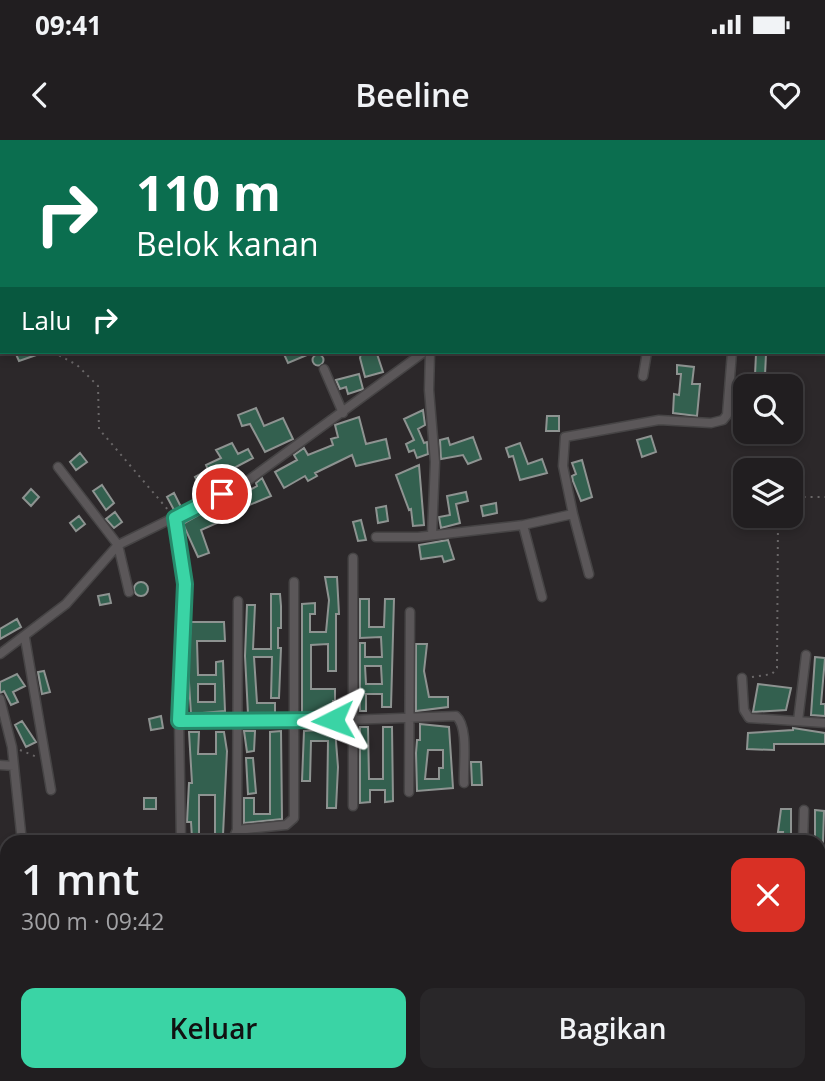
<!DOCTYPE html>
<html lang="id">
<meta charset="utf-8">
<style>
body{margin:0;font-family:"Open Sans",sans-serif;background:#292729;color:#f1f3f6;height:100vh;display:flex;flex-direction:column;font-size:26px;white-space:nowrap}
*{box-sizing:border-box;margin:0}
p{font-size:23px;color:#a2a2a5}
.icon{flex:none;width:38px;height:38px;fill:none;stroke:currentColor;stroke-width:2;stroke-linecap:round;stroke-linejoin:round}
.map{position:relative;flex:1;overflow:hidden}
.panel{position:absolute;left:0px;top:695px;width:826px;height:247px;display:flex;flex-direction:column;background:#211e20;border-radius:21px 21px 0 0;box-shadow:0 4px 10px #0003,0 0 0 2px #3e3c3e}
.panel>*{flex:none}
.banner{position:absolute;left:0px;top:0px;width:826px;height:214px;box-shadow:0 4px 10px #0003,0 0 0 2px #3e3c3e;background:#0b6e4f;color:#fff;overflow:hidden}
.buttons{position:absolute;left:733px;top:234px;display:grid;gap:14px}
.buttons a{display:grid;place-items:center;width:70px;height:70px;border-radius:14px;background:#211e20;box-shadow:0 4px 10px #0003,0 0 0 2px #3e3c3e;font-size:35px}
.pin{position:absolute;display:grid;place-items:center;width:60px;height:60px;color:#fff;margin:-30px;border:4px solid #fff;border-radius:50%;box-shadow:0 2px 7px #0007}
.me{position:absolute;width:77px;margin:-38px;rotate:267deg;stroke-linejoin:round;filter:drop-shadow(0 0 5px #0008)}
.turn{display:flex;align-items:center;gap:24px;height:147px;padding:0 21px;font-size:32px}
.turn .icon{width:91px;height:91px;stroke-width:2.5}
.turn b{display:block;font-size:49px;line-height:60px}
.then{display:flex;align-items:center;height:66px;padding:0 21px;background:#0003;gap:14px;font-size:26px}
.round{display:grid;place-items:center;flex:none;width:74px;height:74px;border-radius:14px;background:#292729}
.headline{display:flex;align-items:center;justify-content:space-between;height:119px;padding:0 21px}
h1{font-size:42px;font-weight:600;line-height:52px}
.primary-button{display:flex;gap:14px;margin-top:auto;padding:14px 21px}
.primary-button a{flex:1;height:80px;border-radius:14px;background:#3ad4a5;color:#111;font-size:28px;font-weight:600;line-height:80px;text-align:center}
.primary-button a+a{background:#292729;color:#f1f3f6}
.status{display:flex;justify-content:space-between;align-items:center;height:49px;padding:0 35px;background:#211e20;direction:ltr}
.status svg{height:19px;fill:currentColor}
header{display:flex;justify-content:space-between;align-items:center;height:91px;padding:0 21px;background:#211e20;font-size:32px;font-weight:600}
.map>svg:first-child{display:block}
.building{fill:#33604f;stroke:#8e9391;stroke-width:2;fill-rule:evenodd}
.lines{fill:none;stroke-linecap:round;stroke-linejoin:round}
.service-casing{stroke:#464445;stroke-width:7}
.minor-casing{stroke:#464445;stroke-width:11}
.path{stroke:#6a6768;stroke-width:2;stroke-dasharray:2 5;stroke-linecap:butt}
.service{stroke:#5b5759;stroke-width:3.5}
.minor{stroke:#5b5759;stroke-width:8}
.route-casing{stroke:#268a6b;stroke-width:18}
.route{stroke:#3ad4a5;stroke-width:12}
</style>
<div class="status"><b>09:41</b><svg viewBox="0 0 49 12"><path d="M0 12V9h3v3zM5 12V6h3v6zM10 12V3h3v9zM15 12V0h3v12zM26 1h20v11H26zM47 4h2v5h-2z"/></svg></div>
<header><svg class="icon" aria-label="back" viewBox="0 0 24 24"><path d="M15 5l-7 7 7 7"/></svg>Beeline<svg class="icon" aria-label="heart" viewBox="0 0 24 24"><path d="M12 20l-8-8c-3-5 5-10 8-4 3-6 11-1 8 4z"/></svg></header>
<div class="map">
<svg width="825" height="941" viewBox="0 0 825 941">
<rect width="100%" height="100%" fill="#2c282a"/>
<path class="building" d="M15,212H41L42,213L19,221Z
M283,212H314L288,223Z
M366,212L377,214L383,232L365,237L360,218L361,213Z
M756,214H766L765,235H755Z
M312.5 220a5.5 5.5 0 1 1 11 0a5.5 5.5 0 1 1-11 0Z
M677,225L694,227L692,244H700L697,276L673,273L674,254L679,255L681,234H677Z
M359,234L363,249L348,254L346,247L340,249L336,240Z
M256,268L264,286L283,278L293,299L265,312L250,284L242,286L238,275Z
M423,270L425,285L418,289L424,303L427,302L428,314L417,318L414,310L409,312L406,304L414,300L404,279Z
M547,276H559V291H546Z
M359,277L366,304L386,299L390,318L356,326L352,315L315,333L317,336L308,341L305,336L284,348L275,332L297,320L294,315L304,308L308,315L333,305L331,299L338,297L335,285Z
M651,296L656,312L642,317L637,300Z
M473,297L481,319L468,324L463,315L441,319L440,300L448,298L450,305Z
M232,303L238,314L248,309L253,318L200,346L195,337L208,330L206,325L221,318L216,310Z
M520,303L528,324L542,319L547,333L520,340L513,316L509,317L506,308Z
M80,313L87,322L76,330L70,322Z
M582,320L592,357L581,361L573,341L572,336L576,334L572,323Z
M419,325L424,385L413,386L411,369L409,370L396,335Z
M262,338L271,356L235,371L230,361L257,346L256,343Z
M102,345L114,363L106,370L93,351Z
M31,349L39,357L31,366L23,358Z
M466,352L468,361L456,364L460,383L441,388L439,377L450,375L447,356Z
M174,353L181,367L174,370L167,357Z
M496,363L497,373L483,376L481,366Z
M386,366L388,381L378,383L376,368Z
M211,368L217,383L201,390L209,413L198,417L183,384Z
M115,372L122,382L114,388L106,379Z
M79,376L85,384L76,391L70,383Z
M361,380L366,400L358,401L353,382Z
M448,400L454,419L444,422L442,416L421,419L419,405Z
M325,437H337L339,474H336V531H328V504L311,505V549H335V561H333V574L302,573V464L315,463V474H310V492H326L329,460Z
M134 449a7 7 0 1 1 14 0a7 7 0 1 1-14 0Z
M109,454L111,463L100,465L98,456Z
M271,454H280L281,466V488H278V508H281L279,558H271L272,517H254L257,563H275V574H248L245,516L247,465H255L253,509H271Z
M360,459H369V487H384L385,459H394L391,567H382V554H366V571H360V503H365V517H382L381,497L360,498ZM365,526H381L382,544H366Z
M17,479L21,487L0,499V489Z
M191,482H224L225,501H197L198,535H216V522L223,521L225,571L191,574L188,527ZM198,544H215V562H198Z
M416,504H427L424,531L429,557H448V567L416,571Z
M815,517L825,518L821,564H825V576L811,575Z
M44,531L50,552L42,554L38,532Z
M17,534L25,546L13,552L18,562L11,565L4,551L0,553V542Z
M758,544L791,548L786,570L753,572Z
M161,576L163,588L151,590L149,579Z
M22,581L36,602L26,607L15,585Z
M420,584L449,587L453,648L417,651L416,613L417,600H420ZM428,610H443V628H439V639H425Z
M360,587H368L369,639H383V587H392L393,661L385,662V650H370V662L360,663Z
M793,588L825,593V604H774V610L747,609L748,593L793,590Z
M335,589L338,627L336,668H327L328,601H311L310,641H302L304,591Z
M244,591H255L254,611L247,612Z
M281,591L282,679L244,683V658H254V674H270V592Z
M189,592H199L198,614H216V592H224L227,611L223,695L215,696V655H199V698H192L191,682H187L189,643H192Z
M246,618H253L256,653L248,654Z
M471,622H481L482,645H472Z
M144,658H156V669H144Z
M781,669H791V702H782L783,692H778Z
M815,670L824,671L823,702H815Z"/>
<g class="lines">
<defs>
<path id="service" d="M361,934V941
M606,934L610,941"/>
<path id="minor" d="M609,0V2
M540,2L543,0
M824,150H825
M430,212L429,250L435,322L432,395
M324,229L343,273
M643,236L647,212
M58,327L118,405L129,452
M573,374L589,434
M175,378L185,444L179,581L181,702
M523,385L542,457
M376,397H418L523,385L573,374L563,326L565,297L659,280L711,283L723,280L727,275L732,212
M25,498L51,650
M0,514L66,464L118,405L246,342L424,212
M742,538L744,570L749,578L825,583
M0,559L12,607L22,702
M179,581L294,582L456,576C469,587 463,626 464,643
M798,581L806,515
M0,625L14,626
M409,652L410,472
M353,666V418
M237,690L286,685L294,678V442
M223,702L233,699L237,690L238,461
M803,702L804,670
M819,715L825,716
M0,903L7,900
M20,941L39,934
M93,941L94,934"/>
</defs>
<use href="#service" class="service-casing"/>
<use href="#minor" class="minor-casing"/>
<path class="path" d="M0,170L2,171
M53,212L77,225L98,246L99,289L169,371
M791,362L799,357H825
M752,537L772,534L777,528L778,381L781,376
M20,610L37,617
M150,941V934"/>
<use href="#service" class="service"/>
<use href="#minor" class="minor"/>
</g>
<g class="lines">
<defs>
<path id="route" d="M222,354L175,378L185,444L179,581L333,580"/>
</defs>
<use href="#route" class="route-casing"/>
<use href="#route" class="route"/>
</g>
</svg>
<div class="buttons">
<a><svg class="icon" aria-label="search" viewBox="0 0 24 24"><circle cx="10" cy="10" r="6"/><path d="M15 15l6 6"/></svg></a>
<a><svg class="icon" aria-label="layers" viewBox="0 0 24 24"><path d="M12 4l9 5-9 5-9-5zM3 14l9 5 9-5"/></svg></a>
</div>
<div class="pin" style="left:222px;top:354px;background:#d93025"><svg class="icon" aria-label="arrive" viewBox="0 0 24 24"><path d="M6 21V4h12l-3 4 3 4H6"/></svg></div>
<svg class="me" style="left:333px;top:580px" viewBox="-20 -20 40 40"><path d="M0-17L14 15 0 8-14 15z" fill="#3ad4a5" stroke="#fff" stroke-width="4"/></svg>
<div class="banner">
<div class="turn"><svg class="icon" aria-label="right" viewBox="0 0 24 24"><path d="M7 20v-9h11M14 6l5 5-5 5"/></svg><div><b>110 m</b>Belok kanan</div></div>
<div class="then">Lalu<svg class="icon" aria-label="right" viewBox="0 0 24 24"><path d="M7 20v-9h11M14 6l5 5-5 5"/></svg></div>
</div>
<section class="panel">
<div class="headline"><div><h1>1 mnt</h1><p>300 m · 09:42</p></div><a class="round" style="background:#d93025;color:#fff"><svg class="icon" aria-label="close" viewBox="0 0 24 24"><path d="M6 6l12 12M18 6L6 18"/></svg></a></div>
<div class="primary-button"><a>Keluar</a><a>Bagikan</a></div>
</section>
</div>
